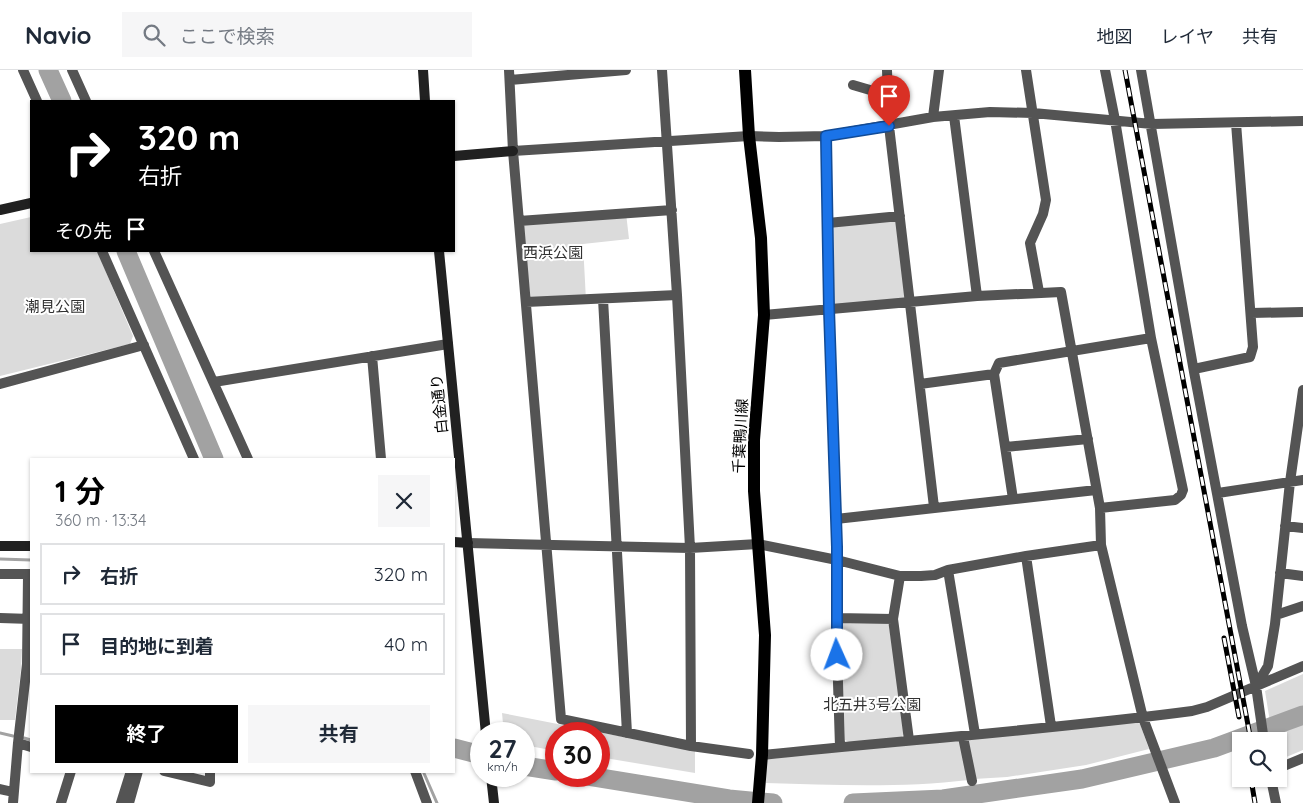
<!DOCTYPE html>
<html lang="ja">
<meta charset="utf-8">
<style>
body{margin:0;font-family:Quicksand,"Noto Sans JP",sans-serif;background:#f6f6f7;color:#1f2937;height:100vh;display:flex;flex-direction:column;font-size:19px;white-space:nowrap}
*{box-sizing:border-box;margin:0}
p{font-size:16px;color:#747a83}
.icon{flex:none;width:28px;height:28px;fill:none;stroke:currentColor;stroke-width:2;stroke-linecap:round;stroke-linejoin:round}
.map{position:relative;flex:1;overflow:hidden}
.drawer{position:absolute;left:30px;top:388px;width:425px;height:315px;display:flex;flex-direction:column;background:#fff;border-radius:0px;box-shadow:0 1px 4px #0004}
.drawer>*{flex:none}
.banner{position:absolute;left:30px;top:30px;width:425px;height:152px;border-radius:0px;box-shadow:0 1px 4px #0004;background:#000;color:#fff;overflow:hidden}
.controls{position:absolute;left:1232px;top:662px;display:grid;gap:10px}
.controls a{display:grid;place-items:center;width:55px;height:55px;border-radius:0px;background:#fff;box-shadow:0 1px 4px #0004;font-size:25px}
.speed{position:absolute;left:470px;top:652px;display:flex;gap:10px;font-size:25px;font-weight:700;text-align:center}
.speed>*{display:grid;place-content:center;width:65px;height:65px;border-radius:50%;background:#fff;box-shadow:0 1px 4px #0004;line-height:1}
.speed small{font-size:12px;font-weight:400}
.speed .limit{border:8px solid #d22;background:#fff;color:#111}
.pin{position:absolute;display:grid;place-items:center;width:42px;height:42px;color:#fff;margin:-51px -21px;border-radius:50% 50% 50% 0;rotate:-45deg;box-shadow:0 0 5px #0007}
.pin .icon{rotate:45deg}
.me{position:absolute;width:55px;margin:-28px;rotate:358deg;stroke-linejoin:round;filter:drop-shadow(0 0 4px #0008)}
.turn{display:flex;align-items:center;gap:18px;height:105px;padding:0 25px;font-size:22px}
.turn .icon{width:65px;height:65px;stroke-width:2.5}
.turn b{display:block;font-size:35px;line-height:42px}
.then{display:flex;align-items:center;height:48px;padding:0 25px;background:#0003;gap:10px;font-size:19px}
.round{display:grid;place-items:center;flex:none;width:52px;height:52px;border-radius:0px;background:#f6f6f7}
.overview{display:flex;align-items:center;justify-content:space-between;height:85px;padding:0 25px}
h1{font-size:30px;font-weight:700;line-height:38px;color:#000}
.button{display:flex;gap:10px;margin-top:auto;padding:10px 25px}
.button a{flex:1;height:58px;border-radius:0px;background:#000;color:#fff;font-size:20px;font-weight:700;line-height:58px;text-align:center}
.button a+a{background:#f6f6f7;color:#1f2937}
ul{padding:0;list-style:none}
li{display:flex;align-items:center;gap:15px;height:62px;margin:0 10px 8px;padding:0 15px;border:2px solid #e0e1e3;border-radius:0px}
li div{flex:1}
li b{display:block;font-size:19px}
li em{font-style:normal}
header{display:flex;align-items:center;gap:30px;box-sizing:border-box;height:70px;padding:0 25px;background:#fff;border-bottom:1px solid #e0e1e3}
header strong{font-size:24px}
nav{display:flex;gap:28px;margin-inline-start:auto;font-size:18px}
.search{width:350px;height:45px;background:#f6f6f7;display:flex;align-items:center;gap:12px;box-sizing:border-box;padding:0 18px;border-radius:0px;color:#747a83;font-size:19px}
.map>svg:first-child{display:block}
.green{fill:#dbdbdb}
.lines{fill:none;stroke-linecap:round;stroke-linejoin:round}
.stream{stroke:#a2a2a2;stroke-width:3}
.river{stroke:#a2a2a2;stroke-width:19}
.street{stroke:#545454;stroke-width:10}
.secondary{stroke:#212121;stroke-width:10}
.primary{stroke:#000;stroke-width:12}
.rail-casing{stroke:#000;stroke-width:5}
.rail{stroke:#fff;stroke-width:3;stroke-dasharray:9;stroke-linecap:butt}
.route-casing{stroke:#114b97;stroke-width:12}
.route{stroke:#1a73e8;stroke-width:9}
.labels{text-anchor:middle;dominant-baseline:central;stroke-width:4;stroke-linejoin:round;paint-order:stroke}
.park-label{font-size:15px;fill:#323232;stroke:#fff}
.street-label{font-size:15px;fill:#000;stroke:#fff}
</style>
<header>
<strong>Navio</strong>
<div class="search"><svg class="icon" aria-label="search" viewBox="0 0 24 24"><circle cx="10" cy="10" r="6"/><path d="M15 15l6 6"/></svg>ここで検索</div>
<nav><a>地図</a><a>レイヤ</a><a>共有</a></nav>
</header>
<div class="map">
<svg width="1303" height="733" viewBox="0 0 1303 733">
<rect width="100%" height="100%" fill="#fff"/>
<path class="green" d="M626,143L629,169L583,174L586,230L526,232L519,151Z
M900,146L910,232L829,239L828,153Z
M31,147V181H97L133,266L130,274L0,306V154Z
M844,552H885L889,555L905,662L901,668L849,672L845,670L841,556Z
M0,579H22L21,599L15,650H0Z
M1303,604V680L1279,690V671H1273L1265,621Z
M502,643L695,681V703L599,687V664H556V681L524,675V664H504Z
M1136,652L1140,654L1149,679L1086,695L1007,707L974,709L967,673L970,668Z
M957,670L961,673L969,710C902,718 833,715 766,713V688Z"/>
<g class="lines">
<path class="stream" d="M0,489L31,490
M0,663L13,666
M24,668L31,670
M423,701L437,733"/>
<path class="river" d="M48,0L62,31
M126,181L214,389
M454,678L481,685
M524,696L556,701
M588,706L729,729L773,733
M853,733L943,729L1082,709L1214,678L1303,645"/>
<path class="street" d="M23,0L37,31
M72,0L86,31
M509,0L513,81L561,649L691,676L749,684
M662,0L677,225L690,478L691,676
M887,0L889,56L934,437
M1026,0L1046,130L1043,144L1030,173L1039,222
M1141,0L1194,302L1242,556L1256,616L1264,671
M510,10L626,0
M853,15L887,25
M954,46L977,226
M933,47L939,0
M826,66L829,239L836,449V548L840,677
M513,81L749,66L779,67L826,66L933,47L990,42L1033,43L1152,54L1303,51
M519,151L672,140
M828,153L900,146
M102,181L194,389
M154,181L248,389
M603,229L627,663
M526,232L677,225
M1251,243L1303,242
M764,245L977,226L1061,222L1100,438L1101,475L1143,648L1175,733
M372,286L381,389
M1194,299L1250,287L1253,277L1236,53
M994,304L1013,429
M214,312L448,274
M0,314L144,275
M920,314L994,304L999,293L1151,268
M1006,377L1088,369
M1218,423L1303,410
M1100,438L1175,430L1181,425L1183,420L1151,268L1115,50L1105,0
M836,449L1096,420
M1285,456L1303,458
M468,473L690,478L758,474L837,490L900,506H921L935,505L948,500L1026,486L1101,475
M1026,486L1051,656
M948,500L975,664
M1280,503L1303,506
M0,504H31
M900,506L893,549L909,670
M1276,545L1303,536
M0,548L31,549
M836,548L893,549
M1256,616L1268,596L1275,554L1290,412L1303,320
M963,667L972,711
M18,673L31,677
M762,685C905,670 1049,660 1192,641L1207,637L1303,596
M1279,698L1303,688
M164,701L210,712V701
M415,701L427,733
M1271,709L1276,733
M0,719L13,722
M13,733L18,673L27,594L28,505
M61,733L71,701
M121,733L131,701
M129,733L138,701"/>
<path class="secondary" d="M423,0L425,31
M454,86L513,81
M0,140L31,133
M439,181L486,664
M454,472L468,473
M0,476H31
M491,706L494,733"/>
<path class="primary" d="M745,0L749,66L761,168L764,245L754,370V421L765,565L762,685L758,733"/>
<defs>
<path id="rail" d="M1125,0L1251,671
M1224,568L1239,647
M1251,709L1255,733"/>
</defs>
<use href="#rail" class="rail-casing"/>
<use href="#rail" class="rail"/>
</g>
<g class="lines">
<defs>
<path id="route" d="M837,585V477L829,239L826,66L889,56"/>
</defs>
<use href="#route" class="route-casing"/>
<use href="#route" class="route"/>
</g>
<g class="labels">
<g class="park-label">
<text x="553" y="182">西浜公園</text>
<text x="55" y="236">潮見公園</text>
<text x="872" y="634">北五井3号公園</text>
</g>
<g class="street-label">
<text transform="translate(439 334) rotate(-96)">白金通り</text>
<text transform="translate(740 366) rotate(-87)">千葉鴨川線</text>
</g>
</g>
</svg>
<div class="controls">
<a><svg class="icon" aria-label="search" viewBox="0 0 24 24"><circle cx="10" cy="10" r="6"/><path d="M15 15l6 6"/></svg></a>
</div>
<div class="speed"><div>27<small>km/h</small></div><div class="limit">30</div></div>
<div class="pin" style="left:889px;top:56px;background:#d93025"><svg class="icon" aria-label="arrive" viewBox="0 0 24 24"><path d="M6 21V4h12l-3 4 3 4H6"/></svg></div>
<svg class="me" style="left:837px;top:585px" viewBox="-20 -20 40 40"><circle r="19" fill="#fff"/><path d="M0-13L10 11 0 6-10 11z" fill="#1a73e8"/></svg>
<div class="banner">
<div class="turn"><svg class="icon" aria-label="right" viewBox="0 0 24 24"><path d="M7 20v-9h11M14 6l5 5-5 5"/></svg><div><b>320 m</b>右折</div></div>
<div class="then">その先<svg class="icon" aria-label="arrive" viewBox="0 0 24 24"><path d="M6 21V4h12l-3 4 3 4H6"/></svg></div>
</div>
<section class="drawer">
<div class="overview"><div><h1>1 分</h1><p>360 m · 13:34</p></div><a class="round"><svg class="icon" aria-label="close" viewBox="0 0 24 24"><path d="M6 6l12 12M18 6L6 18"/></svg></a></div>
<ul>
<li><svg class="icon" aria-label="right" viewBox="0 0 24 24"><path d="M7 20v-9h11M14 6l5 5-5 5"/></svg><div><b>右折</b></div><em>320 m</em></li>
<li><svg class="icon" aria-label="arrive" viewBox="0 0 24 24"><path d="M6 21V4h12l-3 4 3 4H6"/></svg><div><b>目的地に到着</b></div><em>40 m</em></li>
</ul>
<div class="button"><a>終了</a><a>共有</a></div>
</section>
</div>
